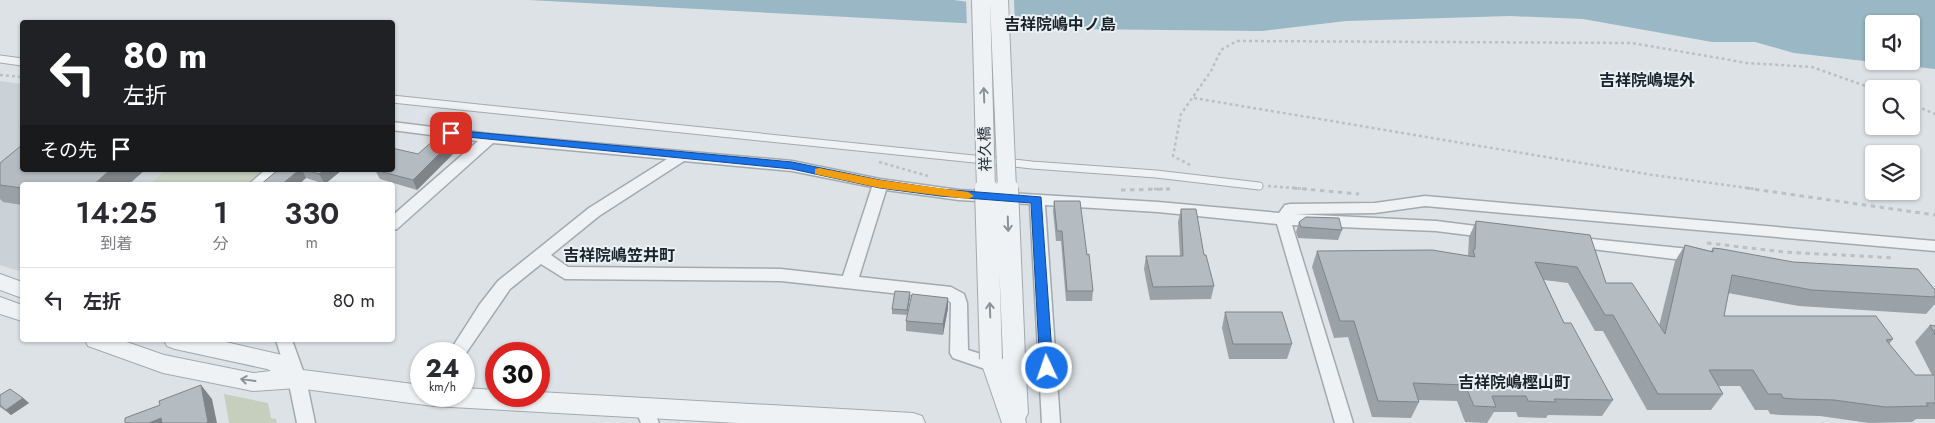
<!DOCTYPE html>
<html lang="ja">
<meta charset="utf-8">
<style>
body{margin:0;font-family:Jost,"Noto Sans JP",sans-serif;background:#f7f7f7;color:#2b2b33;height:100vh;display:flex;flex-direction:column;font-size:19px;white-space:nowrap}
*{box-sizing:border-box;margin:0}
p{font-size:16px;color:#7c7c81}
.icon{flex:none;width:28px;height:28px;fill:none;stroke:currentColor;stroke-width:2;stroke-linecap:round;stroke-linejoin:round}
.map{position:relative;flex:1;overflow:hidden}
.side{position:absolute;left:20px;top:182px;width:375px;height:160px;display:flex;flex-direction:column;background:#fff;border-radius:5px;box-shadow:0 1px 4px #0004}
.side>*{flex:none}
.top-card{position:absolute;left:20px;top:20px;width:375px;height:152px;border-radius:5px;box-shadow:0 1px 4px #0004;background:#202124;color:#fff;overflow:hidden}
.fabs{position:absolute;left:1865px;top:15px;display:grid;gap:10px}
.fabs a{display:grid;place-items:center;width:55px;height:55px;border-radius:5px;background:#fff;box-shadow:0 1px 4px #0004;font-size:25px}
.speed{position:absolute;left:410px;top:342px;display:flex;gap:10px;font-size:25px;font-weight:700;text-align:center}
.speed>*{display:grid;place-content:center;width:65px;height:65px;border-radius:50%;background:#fff;box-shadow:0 1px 4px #0004;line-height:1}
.speed small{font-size:12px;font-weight:400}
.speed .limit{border:8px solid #d22;background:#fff;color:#111}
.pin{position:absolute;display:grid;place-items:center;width:42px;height:42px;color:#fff;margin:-21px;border-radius:10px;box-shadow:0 2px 8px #0006}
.me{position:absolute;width:55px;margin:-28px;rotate:357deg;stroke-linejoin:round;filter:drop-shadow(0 0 4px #0008)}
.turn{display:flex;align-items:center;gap:18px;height:105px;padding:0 20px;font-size:22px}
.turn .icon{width:65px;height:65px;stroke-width:2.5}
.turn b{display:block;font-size:35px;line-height:42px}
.then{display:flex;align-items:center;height:48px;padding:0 20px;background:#0003;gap:10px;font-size:19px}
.eta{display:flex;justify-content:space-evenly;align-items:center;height:85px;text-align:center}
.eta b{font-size:30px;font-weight:600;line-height:35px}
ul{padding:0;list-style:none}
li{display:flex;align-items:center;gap:15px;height:65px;padding:0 20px;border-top:1px solid #e1e1e2}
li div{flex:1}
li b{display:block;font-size:19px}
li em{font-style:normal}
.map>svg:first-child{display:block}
.built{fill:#cbd2d7}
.green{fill:#c6cfbe}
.water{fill:#99b7c4;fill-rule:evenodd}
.pier{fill:#dce2e6}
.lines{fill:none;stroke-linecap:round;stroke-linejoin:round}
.service-casing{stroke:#a2aaaf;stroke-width:9}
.minor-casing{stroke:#a2aaaf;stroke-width:3}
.tertiary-casing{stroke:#a2aaaf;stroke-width:2}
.path-far1{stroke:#bbc0c4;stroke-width:2.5;stroke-dasharray:3 3;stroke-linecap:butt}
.path{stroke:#bbc0c4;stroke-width:3;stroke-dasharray:4.5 4.5;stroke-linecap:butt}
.service{stroke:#eff2f4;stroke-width:7}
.minor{fill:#eff2f4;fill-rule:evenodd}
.tertiary{fill:#eff2f4;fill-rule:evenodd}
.tertiary-bridge-far1-casing{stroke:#a2aaaf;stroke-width:20;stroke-linecap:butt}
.tertiary-bridge-casing{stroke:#a2aaaf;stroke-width:24;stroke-linecap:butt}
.tertiary-bridge-far1{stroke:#eff2f4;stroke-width:18}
.tertiary-bridge{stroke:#eff2f4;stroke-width:22}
.wall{fill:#9ba2a7}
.shaded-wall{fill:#7e8488}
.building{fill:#b4bcc2;stroke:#7e8488}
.oneway{stroke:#8b9298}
.route{fill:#1a73e8;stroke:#114b97}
.slow{fill:#f59e0b}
.labels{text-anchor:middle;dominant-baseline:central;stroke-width:4;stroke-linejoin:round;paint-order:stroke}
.street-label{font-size:15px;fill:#27323b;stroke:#ebf0f3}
.neighbourhood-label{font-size:16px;font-weight:bold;fill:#19232b;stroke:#ebf0f3}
</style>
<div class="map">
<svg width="1935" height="423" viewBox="0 0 1935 423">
<rect width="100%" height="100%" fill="#dce2e6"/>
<path class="built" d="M0,81L22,84V170H165L149,185H22V272L0,265Z"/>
<path class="green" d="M165,170H265L247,185H149Z
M224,394L268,403L271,418L276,419L277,423H229Z"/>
<path class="water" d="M529,0H954L969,2V0H1935V69L1794,53L1755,42H1712L1583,19L1510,16L1346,21L1262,31L1072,29ZM1874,24H1911V61H1874Z"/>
<path class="pier" d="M966,0H1014L1015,29L967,26Z"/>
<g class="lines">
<defs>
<path id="service" d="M0,59L22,62
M392,99L1032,165L1156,174L1259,186"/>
<path id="minor" d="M392,122L490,134L792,161L880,179L959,190L1158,202L1279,213L1285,205L1290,204L1375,203L1425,196L1935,241V251L1425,206L1375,213L1294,214L1436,221L1492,228L1497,229L1500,233L1497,237L1492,238L1436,231L1292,225L1353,423H1335L1277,224L1158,212L1045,205L1060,423H1042L1030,204L959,200L886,190L859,277L951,287L964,294L967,303L968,350L997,359L1000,364L997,369L991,371L953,358L950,353L951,303L947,299L781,281L565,279L541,264L510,289L464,356V354H448L480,304L498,281L589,208L667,159L493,143L397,229L392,230V216L478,141L392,130ZM684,161L792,171L872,187L843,276L781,269L568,267L551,255L599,216Z
M265,170H281L264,185H248Z
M1572,237L1699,250L1705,252L1707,256L1705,260L1699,262L1567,246L1564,242L1567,238Z
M276,340H292L306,379L315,423H297L288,379Z
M644,401L650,403L659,423H641L635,408L638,403Z"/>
<path id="tertiary" d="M0,274L22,282V298L0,290Z
M0,297L22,305V321L0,314Z
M85,340H121L164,355L253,373L271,371L267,369L175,349L167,346L164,340H217L282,355L303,370L421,385V396H464V388L496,390V396H539V392L913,413L922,416L925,423H738L433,406L297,388L253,391L163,373L88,346Z
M1014,348L1022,351L1025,357L1028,413L1025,419L1026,423H1002L980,359L983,353L991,350L999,353L1003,359L1006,351Z"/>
</defs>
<use href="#service" class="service-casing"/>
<use href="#minor" class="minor-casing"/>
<use href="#tertiary" class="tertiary-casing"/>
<path class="path-far1" d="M0,75L22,77
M1194,98L1653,175L1755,189
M1911,104L1935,114
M879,162L928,176
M1190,165L1173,156L1181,114L1211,71L1221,50L1237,41L1632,43L1747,63L1812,67L1874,89
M1268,186L1307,189
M1148,189H1170"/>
<path class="path" d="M1293,188L1359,194
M1746,188L1935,215
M1121,190L1170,189
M1707,243L1784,252L1895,258"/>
<use href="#service" class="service"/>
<use href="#minor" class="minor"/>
<use href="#tertiary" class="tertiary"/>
<defs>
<path id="tertiary-bridge-far1" d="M981,0L986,189
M999,0L1007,189"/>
<path id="tertiary-bridge" d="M986,188L991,359
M1007,188L1014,357"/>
</defs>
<use href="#tertiary-bridge-far1" class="tertiary-bridge-far1-casing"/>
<use href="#tertiary-bridge" class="tertiary-bridge-casing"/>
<use href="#tertiary-bridge-far1" class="tertiary-bridge-far1"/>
<use href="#tertiary-bridge" class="tertiary-bridge"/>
</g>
<path class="wall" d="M454,153L417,190L380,179L376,172L368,170H392L418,154Z
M0,163L22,185V205L3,202L0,199Z
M278,170H342L325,184L306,178L298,185H260Z
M1054,201L1087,255L1093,291L1092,301H1066L1061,241H1056L1053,211Z
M1181,209L1204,255L1214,286L1211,299L1150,300L1144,269L1146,256H1180L1178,222Z
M1476,221L1590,235L1606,283L1659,326L1675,261L1685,245L1711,251L1713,248L1935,290V304L1926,314L1799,306L1728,293L1724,316L1893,339L1889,344L1915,375H1932L1915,342L1930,325L1935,326V419H1916L1912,422L1869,423L1820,416L1780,415L1770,414L1768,410H1755L1740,386H1719L1723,394L1711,410H1647L1603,331H1595L1568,283L1544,280L1564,323L1613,400L1602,416L1548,415L1546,418L1518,417L1516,412H1494L1487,423L1465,422L1457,401L1418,400L1419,402L1411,418L1372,417L1348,337L1334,338L1312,267L1317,251L1468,256L1469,237Z
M1299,222L1342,230L1338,240L1298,238L1296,232Z
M910,297L907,313L948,308L943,335L906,331V321L907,315L892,314V309Z
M1225,312L1292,344L1287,359H1229L1222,328Z
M0,395L23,398L29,403L11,415L0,407Z"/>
<path class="shaded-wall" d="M450,143L454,153L417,190L413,180Z
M110,170H145L128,185H93Z
M299,170H302L306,178L298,185H281Z
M325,170H342L325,184L319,174Z
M910,292V297L907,315V310Z
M948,298V308L943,335V324Z
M201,385L212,399L217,423H208Z
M23,398L29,403L11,415L6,410Z
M161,418L165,423H149Z"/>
<path class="building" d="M434,140L450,143L413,180L375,170H392V148L418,154Z
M22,145V170H110L93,185H22V188L0,185V163Z
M278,170H299L281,185H260Z
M306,170H325L319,174Z
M1054,201H1080L1087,255L1089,254L1093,291H1067L1062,231H1057Z
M1181,209H1196L1204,255H1206L1214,286L1153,287L1146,256H1183Z
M1306,217L1339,218L1342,230L1301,227L1299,222Z
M1476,221L1590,235L1606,283H1632L1665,334L1685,245L1713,252V248L1722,249L1793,262L1918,269L1935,290V297L1812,290L1732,275L1724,316H1876L1893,339L1886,340L1915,375H1935V403H1926L1928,406L1885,407L1834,400L1794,399L1783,398L1781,394H1768L1753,370H1709L1723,394H1658L1613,315H1605L1577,267L1535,262L1564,323H1571L1613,400L1554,399L1556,402L1528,401L1526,396H1492L1496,407L1474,406L1465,385L1413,383L1419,402L1378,401L1354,321H1340L1317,251L1432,250L1475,257L1473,250L1475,249Z
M895,291L910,292L907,310L892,309Z
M912,294L948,298L943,324L906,321Z
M1225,312H1282L1292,344H1233Z
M1930,325L1935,326V335Z
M201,385L208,423H162L161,418L149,423H125V418L160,405L159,401Z
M10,389L23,398L6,410L0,405V395Z"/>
<defs><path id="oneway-shaft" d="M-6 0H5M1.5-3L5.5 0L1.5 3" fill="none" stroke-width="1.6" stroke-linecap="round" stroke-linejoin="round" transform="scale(1.25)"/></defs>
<g class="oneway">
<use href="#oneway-shaft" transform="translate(984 95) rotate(-92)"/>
<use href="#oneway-shaft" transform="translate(1008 224) rotate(88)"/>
<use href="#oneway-shaft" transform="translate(990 310) rotate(-92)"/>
<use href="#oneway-shaft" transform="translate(248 380) rotate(-172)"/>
</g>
<path class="route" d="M451,130L792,162L880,180L940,189L1041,197L1053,368L1047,373L1040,368L1031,203L940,196L880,188L792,169L447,135L446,133Z"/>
<path class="slow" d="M819,168L880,180L968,192L974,196L968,199L880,188L815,174V169Z"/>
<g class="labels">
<g class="street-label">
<text transform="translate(985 149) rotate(-92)">祥久橋</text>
</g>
<g class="neighbourhood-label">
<text x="1060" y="24">吉祥院嶋中ノ島</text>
<text x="1647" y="80">吉祥院嶋堤外</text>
<text x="619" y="255">吉祥院嶋笠井町</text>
<text x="1514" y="382">吉祥院嶋樫山町</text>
</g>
</g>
</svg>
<div class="fabs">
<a><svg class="icon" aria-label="sound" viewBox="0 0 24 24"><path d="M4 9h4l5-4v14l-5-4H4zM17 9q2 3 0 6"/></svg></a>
<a><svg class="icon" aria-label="search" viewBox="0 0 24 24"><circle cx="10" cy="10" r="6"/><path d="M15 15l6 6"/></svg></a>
<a><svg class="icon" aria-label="layers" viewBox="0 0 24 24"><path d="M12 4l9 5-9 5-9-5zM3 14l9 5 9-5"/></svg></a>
</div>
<div class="speed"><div>24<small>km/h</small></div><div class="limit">30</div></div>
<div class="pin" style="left:451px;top:133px;background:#d93025"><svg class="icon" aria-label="arrive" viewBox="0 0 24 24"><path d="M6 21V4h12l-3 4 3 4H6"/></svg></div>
<svg class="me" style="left:1047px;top:368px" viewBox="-20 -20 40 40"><circle r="17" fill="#1a73e8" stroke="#fff" stroke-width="3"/><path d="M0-11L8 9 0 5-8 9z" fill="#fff"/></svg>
<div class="top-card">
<div class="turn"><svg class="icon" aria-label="left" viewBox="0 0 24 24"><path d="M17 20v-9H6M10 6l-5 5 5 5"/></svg><div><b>80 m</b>左折</div></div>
<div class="then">その先<svg class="icon" aria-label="arrive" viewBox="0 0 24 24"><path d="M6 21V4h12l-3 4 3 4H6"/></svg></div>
</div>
<section class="side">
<div class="eta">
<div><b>14:25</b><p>到着</p></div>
<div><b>1</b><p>分</p></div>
<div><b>330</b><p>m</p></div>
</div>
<ul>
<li><svg class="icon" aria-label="left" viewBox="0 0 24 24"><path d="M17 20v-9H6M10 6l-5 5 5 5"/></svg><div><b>左折</b></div><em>80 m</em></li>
</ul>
</section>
</div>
